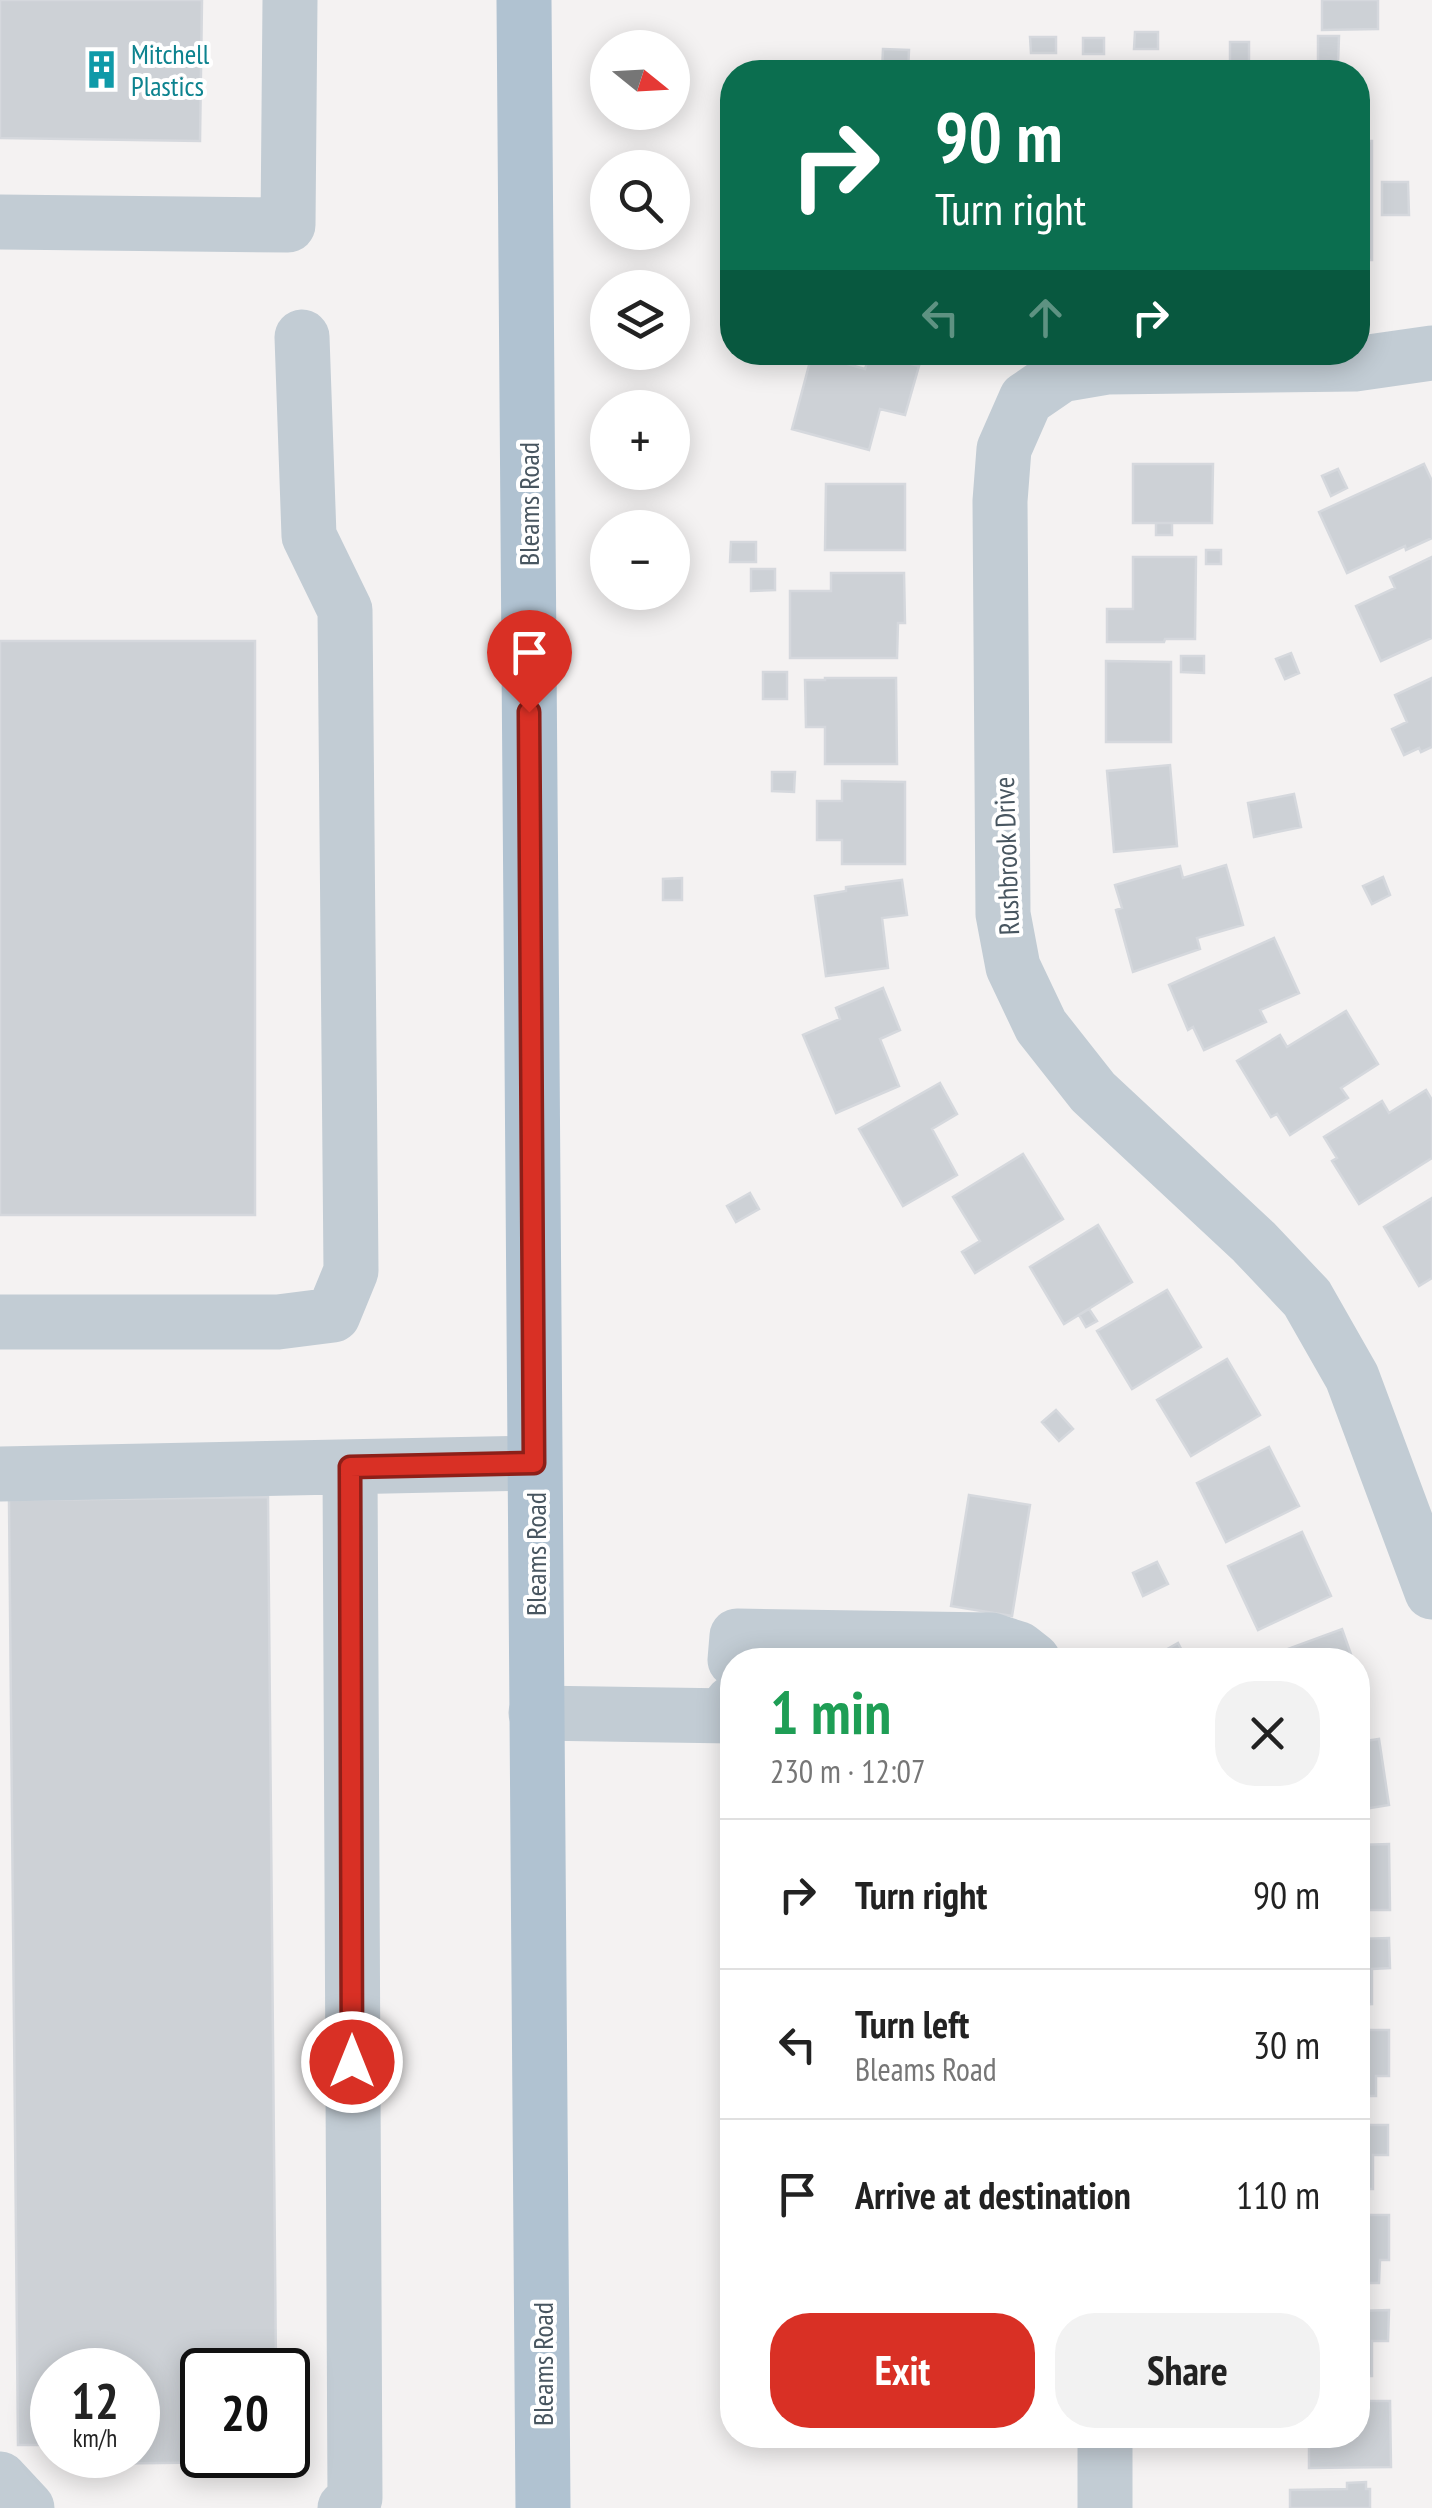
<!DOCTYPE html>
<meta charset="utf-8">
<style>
body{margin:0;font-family:"PT Sans Narrow",sans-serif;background:#f2f2f2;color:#222;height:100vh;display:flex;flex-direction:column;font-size:38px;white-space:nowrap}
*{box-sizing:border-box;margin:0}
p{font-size:32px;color:#767676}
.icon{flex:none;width:55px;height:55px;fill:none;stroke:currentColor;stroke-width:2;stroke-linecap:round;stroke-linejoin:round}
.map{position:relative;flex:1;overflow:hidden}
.panel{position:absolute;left:720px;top:1648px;width:650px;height:800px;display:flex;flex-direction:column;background:#fff;border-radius:40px;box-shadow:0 5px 25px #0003}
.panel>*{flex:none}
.guide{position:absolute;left:720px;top:60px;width:650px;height:305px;border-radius:40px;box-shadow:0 5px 25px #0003;background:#0b6e4f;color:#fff;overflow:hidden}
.needle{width:65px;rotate:108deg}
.buttons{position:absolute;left:590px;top:30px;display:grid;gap:20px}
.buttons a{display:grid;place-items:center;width:100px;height:100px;border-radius:50%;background:#fff;box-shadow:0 5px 25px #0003;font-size:50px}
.speed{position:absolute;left:30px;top:2348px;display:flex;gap:20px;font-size:50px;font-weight:700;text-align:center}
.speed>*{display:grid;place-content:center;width:130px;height:130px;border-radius:50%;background:#fff;box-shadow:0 5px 25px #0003;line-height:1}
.speed small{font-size:25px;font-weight:400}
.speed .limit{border:5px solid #111;border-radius:15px;background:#fff;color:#111}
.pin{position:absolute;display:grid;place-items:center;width:85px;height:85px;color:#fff;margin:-102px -42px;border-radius:50% 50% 50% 0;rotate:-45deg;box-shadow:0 0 10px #0007}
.pin .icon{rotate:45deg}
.me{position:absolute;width:110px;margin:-55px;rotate:0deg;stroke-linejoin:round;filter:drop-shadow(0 0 8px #0008)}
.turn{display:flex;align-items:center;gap:35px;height:210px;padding:0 50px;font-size:45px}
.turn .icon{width:130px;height:130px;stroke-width:2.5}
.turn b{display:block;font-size:70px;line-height:85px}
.lanes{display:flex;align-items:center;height:95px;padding:0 50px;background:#0003;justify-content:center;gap:50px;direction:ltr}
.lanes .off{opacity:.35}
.round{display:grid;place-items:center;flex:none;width:105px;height:105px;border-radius:40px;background:#f2f2f2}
.summary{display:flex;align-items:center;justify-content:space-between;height:170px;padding:0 50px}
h1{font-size:60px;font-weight:800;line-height:75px;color:#1e9e55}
.cta{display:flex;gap:20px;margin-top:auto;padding:20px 50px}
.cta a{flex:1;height:115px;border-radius:40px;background:#d93025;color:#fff;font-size:40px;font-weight:800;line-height:115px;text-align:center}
.cta a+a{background:#f2f2f2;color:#222}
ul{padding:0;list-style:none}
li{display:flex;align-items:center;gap:30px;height:150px;padding:0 50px;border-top:2px solid #e0e0e0}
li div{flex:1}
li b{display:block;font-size:38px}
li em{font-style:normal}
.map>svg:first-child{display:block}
.building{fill:#cdd1d6;stroke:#d5d8dd;stroke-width:2.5}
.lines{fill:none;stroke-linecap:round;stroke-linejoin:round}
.minor{stroke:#c2ccd4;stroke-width:55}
.major{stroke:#b0c2d1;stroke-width:55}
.route-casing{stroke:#8d1f18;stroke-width:25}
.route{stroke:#d93025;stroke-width:18}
.labels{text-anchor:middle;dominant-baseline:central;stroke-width:8;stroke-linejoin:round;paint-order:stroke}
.culture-label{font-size:28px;fill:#0d838f;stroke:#fff;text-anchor:start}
.street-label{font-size:28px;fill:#485660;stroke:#fff}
</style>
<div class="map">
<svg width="1432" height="2508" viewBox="0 0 1432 2508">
<rect width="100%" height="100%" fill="#f4f2f2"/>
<path class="building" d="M0,0H202L200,141L0,138Z
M1322,0H1378V29L1322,30Z
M1135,32H1158V49H1134Z
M1318,36H1339L1338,65H1318Z
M1030,37H1056V53H1031Z
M1083,38H1104V54H1083Z
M1230,42H1249V69H1230Z
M883,49L909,50L908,72H882Z
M1358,141H1372V260H1358Z
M1382,182H1408L1409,215H1382Z
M870,353L919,366L905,415L880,409L869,450L792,429L812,354L865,369Z
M1133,464H1213L1212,523H1133Z
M1424,464L1432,481V538L1406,550L1405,546L1347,573L1319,512Z
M1338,469L1347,488L1331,496L1322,476Z
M826,484H905V550H825Z
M1156,523H1172V535H1156Z
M731,542H756V562H730Z
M1206,550H1221V564H1206Z
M1133,557H1196L1195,639H1165L1164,642H1107V609H1133Z
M1432,557V638L1381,661L1356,606L1395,588L1390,577Z
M751,569H775V590L751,591Z
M831,573H904L905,623H898L897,658H790V591H831Z
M0,641H255V1215H0Z
M1291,653L1299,673L1285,679L1276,659Z
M1181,656H1204V673L1181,672Z
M1106,661L1171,662V742H1106Z
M763,672H787V699H763Z
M825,678H896L897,764H825V727H806L805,680H825Z
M1432,678V747L1421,752L1419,748L1404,755L1392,729L1407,722L1395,695Z
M1170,765L1177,846L1114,852L1107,771Z
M772,772H795L794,792L772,791Z
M842,781L905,782V864H842V840H817V801H842Z
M1294,794L1301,827L1254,837L1248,803Z
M1226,865L1243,925L1197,938L1200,949L1133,972L1116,910L1122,908L1115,885L1180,866L1183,878Z
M1383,877L1390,895L1372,904L1363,886Z
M682,878V900H663V879Z
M902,880L907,915L882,918L888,968L826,976L815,896L846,891V887Z
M1274,938L1299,993L1260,1010L1266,1022L1204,1050L1193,1027L1188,1030L1169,985Z
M883,988L900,1030L880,1039L899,1086L836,1113L803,1035L840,1019L836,1008Z
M1346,1011L1378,1064L1341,1088L1348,1098L1290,1135L1277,1114L1271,1117L1237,1061L1280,1035L1287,1047Z
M940,1083L957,1114L932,1129L957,1175L903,1206L859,1129Z
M1426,1090L1432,1100V1158L1359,1204L1332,1161L1337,1158L1324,1137L1382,1101L1389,1113Z
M1023,1154L1063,1219L975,1273L962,1252L980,1241L953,1197Z
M750,1193L759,1209L736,1222L727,1206Z
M1432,1198V1278L1419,1286L1384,1227Z
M1098,1225L1132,1282L1064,1324L1030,1267Z
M1167,1290L1201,1347L1132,1389L1097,1331Z
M1089,1309L1097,1321L1086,1327L1079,1315Z
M1227,1359L1260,1415L1191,1456L1157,1400Z
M1056,1410L1073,1429L1059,1441L1042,1422Z
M1269,1447L1299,1506L1226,1542L1197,1483Z
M969,1495L1030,1505L1012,1616L951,1606Z
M268,1497L276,2370H202V2455H254L247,2462L76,2464V2455H138V2370H52V2445H18L9,1500Z
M1302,1532L1331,1596L1258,1630L1228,1566Z
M1157,1562L1168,1584L1143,1596L1133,1573Z
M1342,1629L1353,1660H1267L1266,1657Z
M1178,1643L1187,1660H1148Z
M1379,1739L1389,1805L1358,1810V1742Z
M1389,1844L1390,1910H1358V1845Z
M1389,1938L1390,1968L1372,1969V2004L1358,2005V1939Z
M1358,2030H1389V2076H1376V2096H1358Z
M1358,2125H1388V2155H1373V2189H1358Z
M1358,2215H1389V2260H1380L1379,2283H1358Z
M1389,2310L1388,2341H1372V2376H1358V2311Z
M1358,2401H1390L1391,2467L1309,2468V2435H1358Z
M1366,2482V2489H1370V2508H1290V2490L1347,2489V2483Z"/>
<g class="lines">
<path class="minor" d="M0,222L288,225L290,0
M1432,353L1355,364L1108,367L1061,375L1026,399L1004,449L1000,501L1003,914L1013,967L1041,1026L1093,1092L1254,1242L1307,1298L1352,1377L1432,1592
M0,1322H278L333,1315L351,1271L345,610L309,536L302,337
M0,1474L534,1463
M735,1660L737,1636L991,1640L1019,1649L1033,1660
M536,1713L732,1716V1703
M1105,2435V2508
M0,2479L27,2508
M345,2508L355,2498L350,1467"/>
<path class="major" d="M524,0L543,2508"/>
</g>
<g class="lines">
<defs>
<path id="route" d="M352,2062L350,1467L534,1463L529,712"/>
</defs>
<use href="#route" class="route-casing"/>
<use href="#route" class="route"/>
</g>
<defs>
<symbol id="building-bare" viewBox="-9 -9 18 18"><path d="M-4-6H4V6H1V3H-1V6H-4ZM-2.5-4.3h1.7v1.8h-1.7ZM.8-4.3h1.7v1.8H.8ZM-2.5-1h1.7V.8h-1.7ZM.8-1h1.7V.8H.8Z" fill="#0f9aa8" stroke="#fff" stroke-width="2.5" paint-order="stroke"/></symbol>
</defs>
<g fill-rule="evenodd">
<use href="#building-bare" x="74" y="42" width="55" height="55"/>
</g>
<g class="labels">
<g class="culture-label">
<text x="131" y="53">Mitchell<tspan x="131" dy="32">Plastics</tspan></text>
</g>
<g class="street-label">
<text transform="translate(528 504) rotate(-90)">Bleams Road</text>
<text transform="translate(1006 856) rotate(-92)">Rushbrook Drive</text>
<text transform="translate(535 1554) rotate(-90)">Bleams Road</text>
<text transform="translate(542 2364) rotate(-90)">Bleams Road</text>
</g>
</g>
</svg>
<div class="buttons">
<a><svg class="needle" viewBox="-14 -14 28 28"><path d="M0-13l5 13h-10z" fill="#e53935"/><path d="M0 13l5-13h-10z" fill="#767676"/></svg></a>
<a><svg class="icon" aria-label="search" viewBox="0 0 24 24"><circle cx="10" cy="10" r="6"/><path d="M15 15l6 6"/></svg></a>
<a><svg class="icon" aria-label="layers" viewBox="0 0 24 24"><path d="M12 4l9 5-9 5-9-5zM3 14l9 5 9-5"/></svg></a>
<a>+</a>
<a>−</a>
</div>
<div class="speed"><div>12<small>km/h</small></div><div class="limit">20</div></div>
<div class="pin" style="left:529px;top:712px;background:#d93025"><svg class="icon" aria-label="arrive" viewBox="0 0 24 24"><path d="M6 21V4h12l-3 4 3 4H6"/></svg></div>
<svg class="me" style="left:352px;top:2062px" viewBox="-20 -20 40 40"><circle r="17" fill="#d93025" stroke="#fff" stroke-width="3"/><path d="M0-11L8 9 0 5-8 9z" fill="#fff"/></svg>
<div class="guide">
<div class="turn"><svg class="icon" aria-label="right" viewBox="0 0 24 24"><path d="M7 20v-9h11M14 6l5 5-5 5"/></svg><div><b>90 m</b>Turn right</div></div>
<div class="lanes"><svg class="icon off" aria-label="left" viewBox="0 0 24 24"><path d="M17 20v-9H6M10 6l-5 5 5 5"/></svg><svg class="icon off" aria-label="ahead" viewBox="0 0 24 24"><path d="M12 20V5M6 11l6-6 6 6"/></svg><svg class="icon" aria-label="right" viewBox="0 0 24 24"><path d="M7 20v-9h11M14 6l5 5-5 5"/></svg></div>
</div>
<section class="panel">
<div class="summary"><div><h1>1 min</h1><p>230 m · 12:07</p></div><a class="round"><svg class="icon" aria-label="close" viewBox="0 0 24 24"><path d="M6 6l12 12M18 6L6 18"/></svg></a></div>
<ul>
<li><svg class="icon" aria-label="right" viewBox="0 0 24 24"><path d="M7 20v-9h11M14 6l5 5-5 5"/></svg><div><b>Turn right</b></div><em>90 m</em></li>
<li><svg class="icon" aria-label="left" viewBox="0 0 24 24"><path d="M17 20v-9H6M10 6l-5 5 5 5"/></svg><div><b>Turn left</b><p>Bleams Road</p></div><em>30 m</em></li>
<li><svg class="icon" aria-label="arrive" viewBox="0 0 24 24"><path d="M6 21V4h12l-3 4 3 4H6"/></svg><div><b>Arrive at destination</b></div><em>110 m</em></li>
</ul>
<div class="cta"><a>Exit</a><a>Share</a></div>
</section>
</div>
